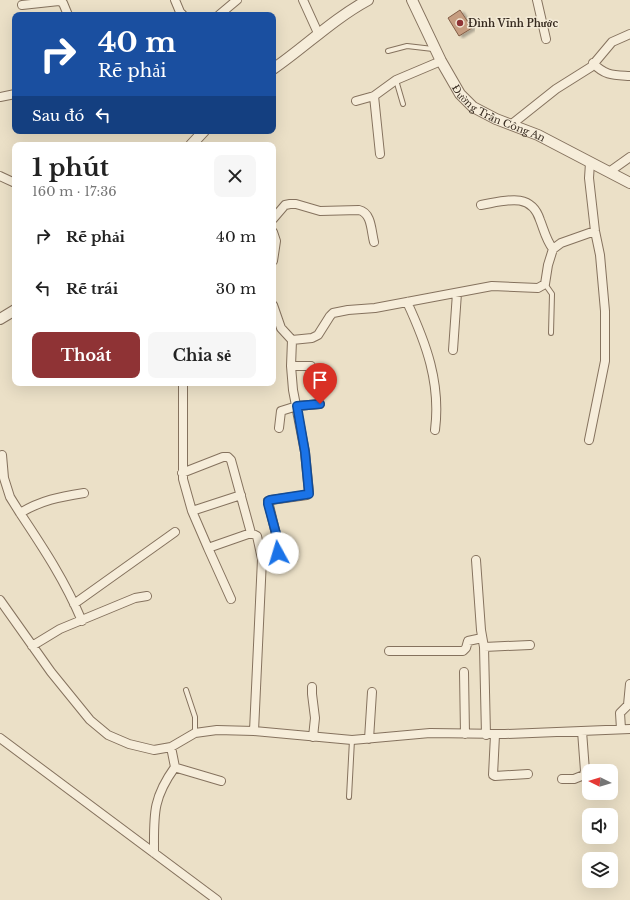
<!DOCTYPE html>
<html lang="vi">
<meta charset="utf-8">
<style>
body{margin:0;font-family:"Libre Baskerville",serif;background:#f6f6f6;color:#222;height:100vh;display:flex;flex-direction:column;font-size:15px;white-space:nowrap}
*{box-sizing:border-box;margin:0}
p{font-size:13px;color:#767676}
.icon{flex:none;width:22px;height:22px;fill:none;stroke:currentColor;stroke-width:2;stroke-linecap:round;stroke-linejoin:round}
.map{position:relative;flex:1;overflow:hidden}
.side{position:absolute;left:12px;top:142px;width:264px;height:244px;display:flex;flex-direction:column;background:#fff;border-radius:8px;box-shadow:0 4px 16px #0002}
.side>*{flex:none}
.hud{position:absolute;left:12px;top:12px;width:264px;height:122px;border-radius:8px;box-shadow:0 4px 16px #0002;background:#1a4fa0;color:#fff;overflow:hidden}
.needle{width:26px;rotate:275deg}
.tools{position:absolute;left:582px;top:764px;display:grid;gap:8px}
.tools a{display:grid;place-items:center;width:36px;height:36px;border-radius:8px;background:#fff;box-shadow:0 4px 16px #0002;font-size:20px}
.pin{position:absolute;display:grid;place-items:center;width:34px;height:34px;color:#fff;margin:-41px -17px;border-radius:50% 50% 50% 0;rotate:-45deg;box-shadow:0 0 4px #0007}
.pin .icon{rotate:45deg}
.me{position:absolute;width:44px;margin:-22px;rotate:354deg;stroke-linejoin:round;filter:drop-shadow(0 0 3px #0008)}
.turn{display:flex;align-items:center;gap:14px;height:84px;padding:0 20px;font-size:18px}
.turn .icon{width:52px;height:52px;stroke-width:2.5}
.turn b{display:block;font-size:28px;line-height:34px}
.then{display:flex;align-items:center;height:38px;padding:0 20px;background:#0003;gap:8px;font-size:15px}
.round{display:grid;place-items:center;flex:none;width:42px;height:42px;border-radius:8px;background:#f6f6f6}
.summary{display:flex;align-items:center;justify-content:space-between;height:68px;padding:0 20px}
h1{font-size:24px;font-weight:700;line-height:30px}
.cta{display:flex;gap:8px;margin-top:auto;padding:8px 20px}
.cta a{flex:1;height:46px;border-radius:8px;background:#8f3335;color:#fff;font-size:16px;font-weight:700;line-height:46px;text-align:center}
.cta a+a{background:#f6f6f6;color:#222}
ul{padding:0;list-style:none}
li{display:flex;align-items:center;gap:12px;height:52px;padding:0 20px}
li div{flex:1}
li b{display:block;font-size:15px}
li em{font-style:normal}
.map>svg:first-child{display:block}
.building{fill:#c69d80;stroke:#825d46;filter:url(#shadow)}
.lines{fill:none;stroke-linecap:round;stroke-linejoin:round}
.service-casing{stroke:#85725e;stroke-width:6}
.minor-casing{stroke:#85725e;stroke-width:10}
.tertiary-casing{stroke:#85725e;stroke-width:12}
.service{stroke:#f6edda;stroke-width:4}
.minor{stroke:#f6edda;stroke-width:8}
.tertiary{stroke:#f6edda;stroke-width:10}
.route-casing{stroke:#114b97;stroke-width:10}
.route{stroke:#1a73e8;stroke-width:7}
.poi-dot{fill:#8f3335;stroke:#f3ead6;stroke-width:1.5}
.labels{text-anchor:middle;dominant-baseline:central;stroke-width:3;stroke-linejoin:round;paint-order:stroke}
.poi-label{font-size:10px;font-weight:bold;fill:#372b20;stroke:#f3ead6;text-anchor:start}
.street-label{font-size:10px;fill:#372b20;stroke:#f3ead6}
</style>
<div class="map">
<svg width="630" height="900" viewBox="0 0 630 900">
<defs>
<filter id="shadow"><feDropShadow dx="3.5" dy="2" stdDeviation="1" flood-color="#0004"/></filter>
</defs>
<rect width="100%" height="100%" fill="#ebe0c7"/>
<path class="building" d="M460,10L472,28L459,36L448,18Z"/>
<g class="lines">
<defs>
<path id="service" d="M388,51L407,46L433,49
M396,80L403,104
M545,284L552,294L551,333
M186,690L195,717V733
M349,797L352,740"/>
<path id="minor" d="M175,0L180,12L183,15
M303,0L318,33
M537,0L546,39
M22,5L59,1L63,3L68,15
M219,15L237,0
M593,63C605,76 614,75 630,76
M374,96L380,154
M0,97L15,94
M356,101L374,96L396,80L441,61
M512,124L556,89L591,67L612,42L630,34
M609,172L630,157
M0,176L15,183
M481,205C504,201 531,191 540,220C544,230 546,240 553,249
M273,219L285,205L290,204H296L320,211L359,210C372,213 371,231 374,242
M273,232L276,241L273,261
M407,302C426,343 441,383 435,430
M273,305L281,328L292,340L312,338L318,335L330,316L333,313L348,310L375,308L492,286L538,288L545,284L548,265L553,249L561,243L595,231
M453,350L457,293
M291,366H311
M183,383V479L192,511L208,548
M279,428L281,411L297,406L320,404
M589,440L605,361V311L600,255L595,231L589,178L590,163
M2,455L4,478L10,497L20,513
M182,473L223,457H228L231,460L251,533L257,536L262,559
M192,511L241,495
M476,560L481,630L484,647L486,735
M231,599L208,548L251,533
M0,600L51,672L90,720L108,735L129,744L154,750L171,747L195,733L217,730L254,731L352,740L430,733L505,734L630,729
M74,604L175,532
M82,621C65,581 44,549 20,513C42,500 59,497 84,493
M32,646L60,629L135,598L147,596
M484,647L530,645
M389,651H463L466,648L468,641L482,638
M464,672L465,734
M312,687V694L315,718L313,737
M621,729L620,713L628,705L630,684
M254,731L262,559L279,553L280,551L268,501L271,500L307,495L309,492L305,452L293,390L291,366L292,340
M495,735L493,775L495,776L528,774
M0,738L217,900
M369,739L372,692
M171,747L175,767L177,768L221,781
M562,779H574L584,775L585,771L582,731
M154,853C154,815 152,799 175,767"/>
<g id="tertiary">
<path id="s1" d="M412,0L441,61L460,94L473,107L496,119L538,135L630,183"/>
<path d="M273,69C305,47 333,19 368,0"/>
<path d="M191,145L204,131"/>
<path d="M0,319L15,310"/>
</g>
</defs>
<use href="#service" class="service-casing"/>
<use href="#minor" class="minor-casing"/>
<use href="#tertiary" class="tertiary-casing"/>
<use href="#service" class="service"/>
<use href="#minor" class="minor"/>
<use href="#tertiary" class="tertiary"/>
</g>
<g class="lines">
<defs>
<path id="route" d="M278,553L280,548L268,504V501L270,500L309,494L305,452L297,406L320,404"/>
</defs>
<use href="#route" class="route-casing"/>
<use href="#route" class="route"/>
</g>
<circle class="poi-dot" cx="460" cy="23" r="4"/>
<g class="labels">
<g class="poi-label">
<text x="468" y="23">Đình Vĩnh Phước</text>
</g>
<g class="street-label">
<text stroke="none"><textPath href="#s1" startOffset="149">Đường Trần Công An</textPath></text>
</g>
</g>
</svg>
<div class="tools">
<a><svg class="needle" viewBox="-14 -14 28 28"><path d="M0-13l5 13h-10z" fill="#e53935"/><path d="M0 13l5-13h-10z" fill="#767676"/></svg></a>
<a><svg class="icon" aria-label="sound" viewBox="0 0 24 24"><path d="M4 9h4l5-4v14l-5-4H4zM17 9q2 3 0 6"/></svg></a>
<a><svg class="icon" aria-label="layers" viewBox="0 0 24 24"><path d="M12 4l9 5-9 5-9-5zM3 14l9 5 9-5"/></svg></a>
</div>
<div class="pin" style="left:320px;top:404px;background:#d93025"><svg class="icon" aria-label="arrive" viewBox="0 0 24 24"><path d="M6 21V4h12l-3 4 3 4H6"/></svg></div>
<svg class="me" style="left:278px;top:553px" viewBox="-20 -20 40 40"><circle r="19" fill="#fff"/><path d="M0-13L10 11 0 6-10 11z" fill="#1a73e8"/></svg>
<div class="hud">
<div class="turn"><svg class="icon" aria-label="right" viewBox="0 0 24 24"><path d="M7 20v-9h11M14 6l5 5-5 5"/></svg><div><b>40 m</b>Rẽ phải</div></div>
<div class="then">Sau đó<svg class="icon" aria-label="left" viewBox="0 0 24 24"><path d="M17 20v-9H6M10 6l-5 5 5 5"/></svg></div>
</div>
<section class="side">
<div class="summary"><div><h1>1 phút</h1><p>160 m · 17:36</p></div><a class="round"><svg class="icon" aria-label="close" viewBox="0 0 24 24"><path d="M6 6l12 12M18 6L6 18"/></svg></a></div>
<ul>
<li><svg class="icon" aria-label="right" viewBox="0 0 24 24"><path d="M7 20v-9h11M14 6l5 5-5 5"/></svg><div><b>Rẽ phải</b></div><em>40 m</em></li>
<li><svg class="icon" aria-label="left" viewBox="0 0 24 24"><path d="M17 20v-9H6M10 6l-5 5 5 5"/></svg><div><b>Rẽ trái</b></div><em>30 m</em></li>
</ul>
<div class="cta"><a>Thoát</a><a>Chia sẻ</a></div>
</section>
</div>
